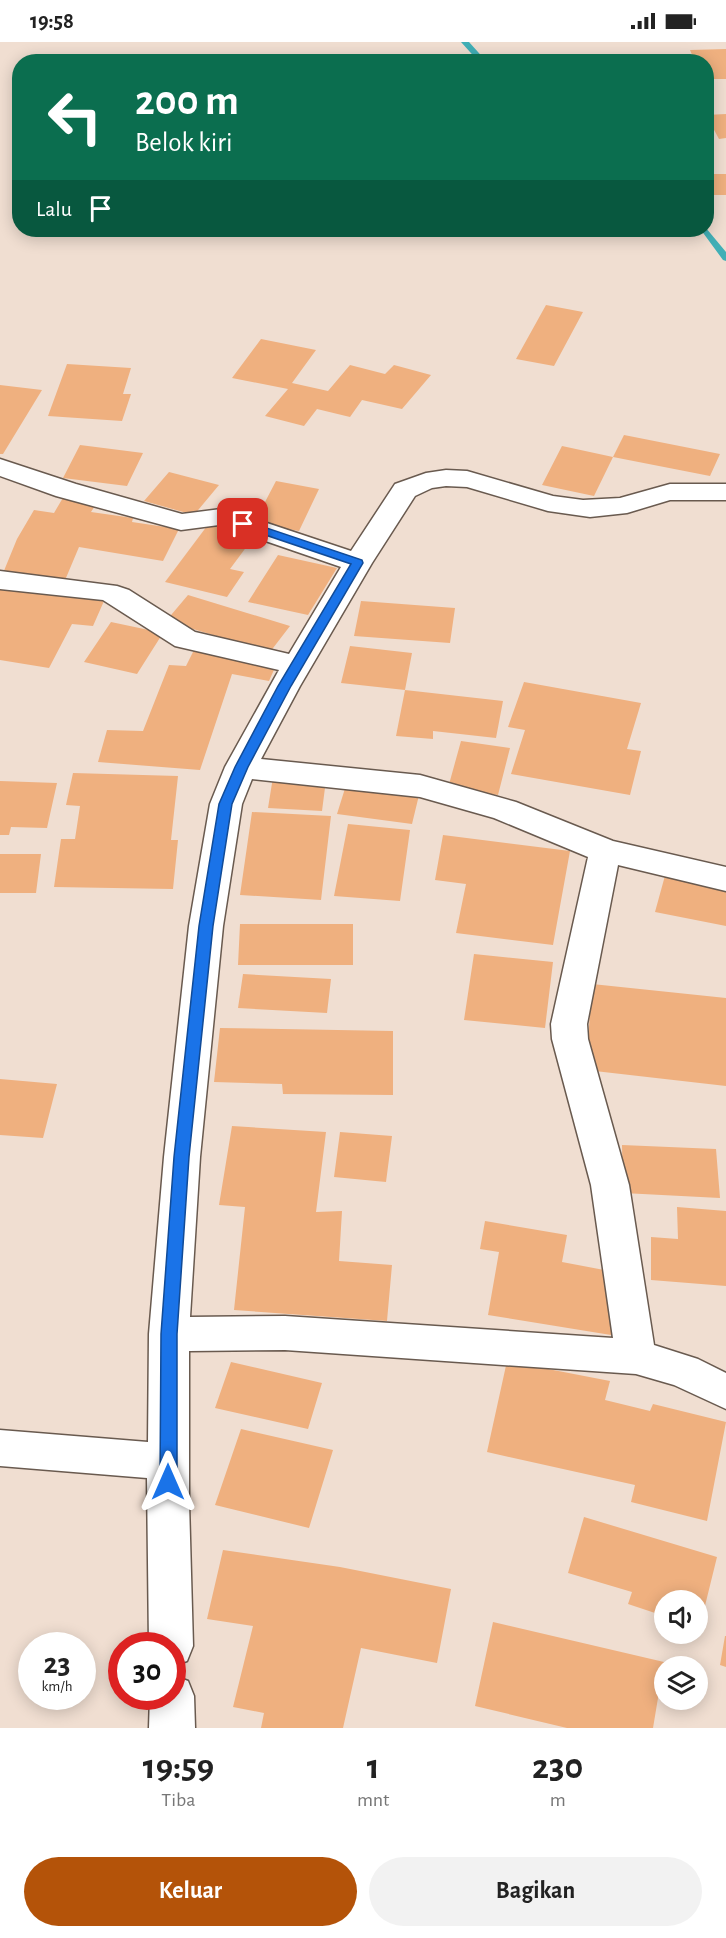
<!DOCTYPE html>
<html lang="id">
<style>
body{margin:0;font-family:"Alegreya Sans",sans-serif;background:#f2f2f2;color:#222;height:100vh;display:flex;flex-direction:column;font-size:22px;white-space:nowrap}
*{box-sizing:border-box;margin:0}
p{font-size:20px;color:#767676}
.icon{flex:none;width:33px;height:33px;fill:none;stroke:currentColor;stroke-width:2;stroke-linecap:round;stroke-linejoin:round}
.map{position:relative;height:1686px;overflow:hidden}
.sheet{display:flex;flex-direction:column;background:#fff;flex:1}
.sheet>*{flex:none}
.guide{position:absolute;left:12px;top:12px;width:702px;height:183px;border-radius:24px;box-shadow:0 3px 15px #0003;background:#0b6e4f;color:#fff;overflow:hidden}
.tools{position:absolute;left:654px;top:1548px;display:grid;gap:12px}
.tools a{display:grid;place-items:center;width:54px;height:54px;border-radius:50%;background:#fff;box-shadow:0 3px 15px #0003;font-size:30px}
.speed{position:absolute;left:18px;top:1590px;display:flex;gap:12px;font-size:30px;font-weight:700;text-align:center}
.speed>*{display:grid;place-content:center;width:78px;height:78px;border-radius:50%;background:#fff;box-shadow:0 3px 15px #0003;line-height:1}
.speed small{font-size:15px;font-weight:400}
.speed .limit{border:9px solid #d22;background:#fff;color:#111}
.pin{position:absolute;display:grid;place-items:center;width:51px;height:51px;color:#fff;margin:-26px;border-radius:12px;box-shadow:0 3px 9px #0006}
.me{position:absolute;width:66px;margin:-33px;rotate:0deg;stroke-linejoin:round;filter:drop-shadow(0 0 4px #0008)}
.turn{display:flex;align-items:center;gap:21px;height:126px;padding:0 24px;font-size:27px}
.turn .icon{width:78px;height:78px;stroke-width:2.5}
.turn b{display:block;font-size:42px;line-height:51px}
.then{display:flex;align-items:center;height:57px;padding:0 24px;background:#0003;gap:12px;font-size:22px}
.eta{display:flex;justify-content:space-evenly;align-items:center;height:102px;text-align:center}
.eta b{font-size:36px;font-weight:700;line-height:42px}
.primary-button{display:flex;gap:12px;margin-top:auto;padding:12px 24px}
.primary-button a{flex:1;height:69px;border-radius:36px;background:#b45309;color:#fff;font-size:24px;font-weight:700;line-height:69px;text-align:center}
.primary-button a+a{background:#f2f2f2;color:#222}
.status{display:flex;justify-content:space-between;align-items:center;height:42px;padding:0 30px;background:#fff;direction:ltr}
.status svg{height:16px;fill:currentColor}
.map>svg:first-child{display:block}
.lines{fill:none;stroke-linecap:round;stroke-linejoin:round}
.stream{fill:#41afb6;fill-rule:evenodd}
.building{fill:#efb07f}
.street-casing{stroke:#695a4f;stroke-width:3}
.street{fill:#fff;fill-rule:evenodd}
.route{fill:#1a73e8;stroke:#114b97;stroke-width:1.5}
</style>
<div class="status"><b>19:58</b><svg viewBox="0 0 49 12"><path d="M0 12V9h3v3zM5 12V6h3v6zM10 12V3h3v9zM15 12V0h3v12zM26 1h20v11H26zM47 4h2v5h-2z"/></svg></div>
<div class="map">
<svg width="726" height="1686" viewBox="0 0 726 1686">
<rect width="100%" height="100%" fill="#f0ded1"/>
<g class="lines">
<path class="stream" d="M461,0H469L487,20H479Z
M706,186L726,210V219L723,218L701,188H706Z"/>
</g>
<path class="building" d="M726,7V37H706V20H695L690,8Z
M726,72V96L719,97L706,73Z
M706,132H726V153H706Z
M546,263L583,270L554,324L516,317Z
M261,297L316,308L292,341L328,349L350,323L385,332L394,323L431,333L402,367L362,358L350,375L317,367L304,384L265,374L288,347L232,336Z
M67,322L131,326L123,352H131L122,379L48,374Z
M0,343L42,348L3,412H0Z
M624,393L720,412L710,434L613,415Z
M80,403L143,411L127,444L63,436Z
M562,404L613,415L594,454L542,443Z
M169,430L219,443L194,473L144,459Z
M276,439L319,447L299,489L254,481Z
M64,454L98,459L91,470L133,476L132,480L179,487L163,519L79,505L63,543L1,536L17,497L34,468L54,471Z
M210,480L256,492L230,527L244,530L227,555L165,540Z
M278,513L337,526L308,573L248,560Z
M0,546L104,559L93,584L72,582L49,626L0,618Z
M188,553L290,584L270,610L166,579Z
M361,559L455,566L450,601L354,594Z
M111,580L163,591L137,632L84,620Z
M350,604L412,611L405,648L341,641Z
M195,606L277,621L269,639L232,632L200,728L98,720L107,688L143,689L169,623L186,624Z
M524,640L641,661L627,707L641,709L630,753L511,732L525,688L508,685Z
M405,648L503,659L496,696L433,689V697L396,694Z
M461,699L510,706L498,753L448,746Z
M73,731L178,734L171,798H178L173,847L54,845L61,797H75L80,764L66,763Z
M273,735L326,738L322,769L268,766Z
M0,739L57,741L47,786L11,785L9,793H0Z
M347,740L420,749L412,782L337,772Z
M252,770L331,774L321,858L240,853Z
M348,782L410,788L400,859L334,854Z
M443,793L570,809L553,903L456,891L466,842L435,838Z
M0,812H41L36,851H0Z
M666,830L726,841V884L655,870Z
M240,882H353V923H238Z
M474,912L553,920L545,986L464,978Z
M243,932L331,937L327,971L238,966Z
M592,942L726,956V1044L586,1028Z
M220,986L393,989V1053L283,1052L282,1042L214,1040Z
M0,1037L57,1042L43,1096L0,1093Z
M232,1084L326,1090L316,1170L342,1169L339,1219L392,1223L387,1279L234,1268L245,1165L219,1163Z
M340,1090L392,1094L386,1140L334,1135Z
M622,1103L716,1107L720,1156L623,1151Z
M677,1165L726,1169V1244L651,1238V1195L678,1197Z
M485,1179L567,1193L562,1220L620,1231L611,1293L488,1273L499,1210L480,1207Z
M507,1319L610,1339L605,1358L650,1369L653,1362L726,1380L707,1479L631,1460L635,1443L487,1410Z
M231,1320L322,1341L308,1387L215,1366Z
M241,1387L333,1408L309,1486L215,1463Z
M584,1475L717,1515L700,1584L698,1583V1558H664V1574L628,1562L632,1550L568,1531Z
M223,1508L340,1525L451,1547L437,1621L361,1606L343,1686H261L264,1671L233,1665L253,1584L207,1577Z
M493,1580L664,1620L653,1686H567L475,1664Z
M725,1594H726V1625L720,1623Z"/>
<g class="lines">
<defs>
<path id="street" d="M0,417L76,442L182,472L221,467L231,469L351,509L395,442L426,431L446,428L467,429L553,454L583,458L620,456L670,442H726V458H670L627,471L590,475L548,469L467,445L446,444L432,446L415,454L372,521L300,644L261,717L420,733L516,760L613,799L726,825V849L618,823L587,982L588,997L629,1143L654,1303L698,1317L726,1331V1367L674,1343L636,1332L285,1308L189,1309V1460L193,1604L187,1619L172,1624V1604H149L147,1436L0,1424V1388L148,1400L149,1292L164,1115L189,884L210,762L225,725L279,628L175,604L103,558L0,547V529L117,544L129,548L195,590L289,612L341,525L219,483L181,488L56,454L0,434ZM252,737L420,755L494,776L588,815L551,982L552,997L591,1143L613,1296L285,1274L190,1275L200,1115L223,884L242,762Z
M172,1633L188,1639L194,1654L195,1686H149L150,1654H172Z"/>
</defs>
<use href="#street" class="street-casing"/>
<use href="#street" class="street"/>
</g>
<path class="route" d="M243,478L362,518L363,521L291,644L248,725L232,762L213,884L189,1115L177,1292V1440L175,1445L168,1448L162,1445L160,1440L161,1292L174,1115L199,884L219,762L235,725L278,644L351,522L239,484L237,482Z"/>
</svg>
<div class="tools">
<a><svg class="icon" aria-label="sound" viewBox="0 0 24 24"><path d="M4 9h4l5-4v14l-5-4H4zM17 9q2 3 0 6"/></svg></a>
<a><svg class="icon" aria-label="layers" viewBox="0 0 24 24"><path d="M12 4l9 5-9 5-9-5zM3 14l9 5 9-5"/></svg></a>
</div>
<div class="speed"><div>23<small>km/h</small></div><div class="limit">30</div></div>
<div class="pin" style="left:243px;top:482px;background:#d93025"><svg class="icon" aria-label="arrive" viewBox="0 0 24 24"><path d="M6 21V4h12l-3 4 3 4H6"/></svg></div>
<svg class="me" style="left:168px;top:1440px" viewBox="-20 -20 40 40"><path d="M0-17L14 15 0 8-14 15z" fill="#1a73e8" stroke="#fff" stroke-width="4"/></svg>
<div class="guide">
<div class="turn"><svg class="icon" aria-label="left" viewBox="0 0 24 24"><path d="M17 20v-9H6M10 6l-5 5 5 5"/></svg><div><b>200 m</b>Belok kiri</div></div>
<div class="then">Lalu<svg class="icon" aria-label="arrive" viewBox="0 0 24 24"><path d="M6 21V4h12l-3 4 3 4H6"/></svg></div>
</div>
</div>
<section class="sheet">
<div class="eta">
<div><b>19:59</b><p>Tiba</p></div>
<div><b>1</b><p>mnt</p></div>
<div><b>230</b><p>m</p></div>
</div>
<div class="primary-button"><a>Keluar</a><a>Bagikan</a></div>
</section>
